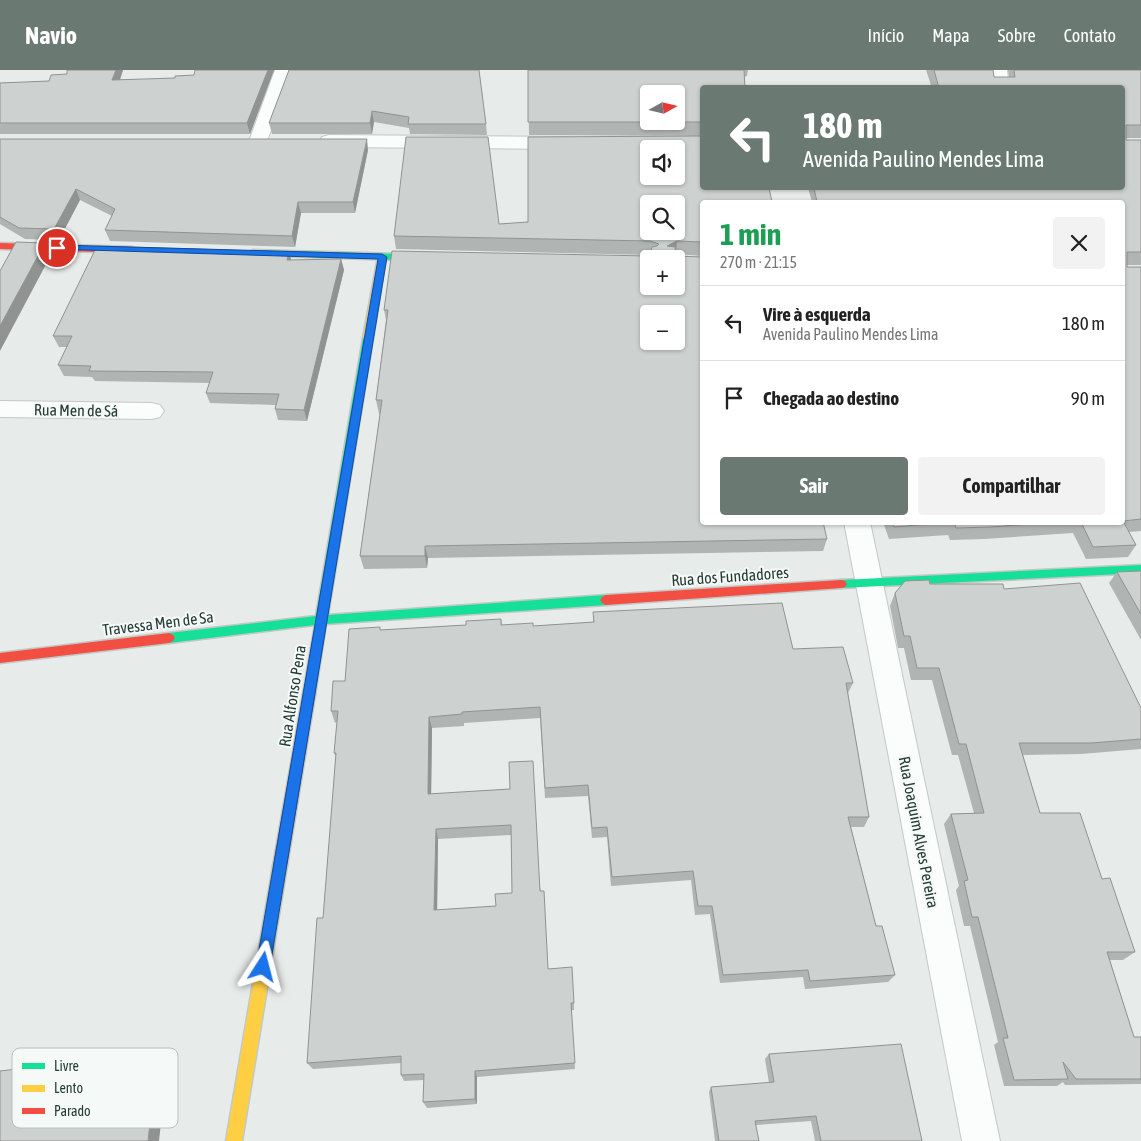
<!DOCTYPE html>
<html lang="pt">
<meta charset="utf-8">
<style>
body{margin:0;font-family:"Asap Condensed",sans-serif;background:#f2f2f2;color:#222;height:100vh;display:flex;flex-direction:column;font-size:19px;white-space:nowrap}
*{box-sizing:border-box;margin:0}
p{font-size:16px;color:#767676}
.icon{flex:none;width:28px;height:28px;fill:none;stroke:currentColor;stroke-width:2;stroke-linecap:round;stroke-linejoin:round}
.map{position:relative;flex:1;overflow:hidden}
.panel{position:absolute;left:700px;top:130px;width:425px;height:325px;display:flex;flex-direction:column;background:#fff;border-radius:5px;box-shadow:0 1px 4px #0004}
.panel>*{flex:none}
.hud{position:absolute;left:700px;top:15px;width:425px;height:105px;border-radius:5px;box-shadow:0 1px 4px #0004;background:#6a7a73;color:#fff;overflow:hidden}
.needle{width:32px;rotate:82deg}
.buttons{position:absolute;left:640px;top:15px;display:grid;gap:10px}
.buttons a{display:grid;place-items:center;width:45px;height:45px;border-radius:5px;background:#fff;box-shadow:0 1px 4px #0004;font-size:25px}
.pin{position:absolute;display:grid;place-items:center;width:42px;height:42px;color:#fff;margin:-21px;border:2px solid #fff;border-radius:50%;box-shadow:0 1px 5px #0007}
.me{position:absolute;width:55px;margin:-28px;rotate:9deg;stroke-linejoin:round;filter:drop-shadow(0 0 4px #0008)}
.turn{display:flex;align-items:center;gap:18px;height:105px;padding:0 20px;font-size:22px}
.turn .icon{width:65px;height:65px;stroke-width:2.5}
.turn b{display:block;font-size:35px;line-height:42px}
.round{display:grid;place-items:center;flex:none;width:52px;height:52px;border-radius:5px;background:#f2f2f2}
.overview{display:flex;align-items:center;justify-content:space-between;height:85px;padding:0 20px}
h1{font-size:30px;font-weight:700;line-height:38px;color:#1e9e55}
.button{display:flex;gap:10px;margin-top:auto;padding:10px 20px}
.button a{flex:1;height:58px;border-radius:5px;background:#6a7a73;color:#fff;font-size:20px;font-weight:700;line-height:58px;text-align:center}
.button a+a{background:#f2f2f2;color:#222}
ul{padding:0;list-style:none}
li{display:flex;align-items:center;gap:15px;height:75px;padding:0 20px;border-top:1px solid #e0e0e0}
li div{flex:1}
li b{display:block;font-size:19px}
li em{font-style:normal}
header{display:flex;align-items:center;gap:30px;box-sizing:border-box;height:70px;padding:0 25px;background:#6a7a73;color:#fff}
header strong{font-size:24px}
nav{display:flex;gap:28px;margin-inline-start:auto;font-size:18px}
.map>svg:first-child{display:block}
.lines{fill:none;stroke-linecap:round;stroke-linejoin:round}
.street-casing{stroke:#c4c8c6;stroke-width:2}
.fast-casing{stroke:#c2c8c6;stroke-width:3}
.slow-casing{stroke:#c2c8c6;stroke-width:3}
.jam-casing{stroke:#c2c8c6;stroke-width:3}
.street{fill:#fbfcfc;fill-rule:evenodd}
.fast{fill:#16e098;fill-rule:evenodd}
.slow{fill:#ffcf43;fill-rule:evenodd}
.jam{fill:#f24e42;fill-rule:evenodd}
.wall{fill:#b0b5b3;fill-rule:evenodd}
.shaded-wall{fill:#909392}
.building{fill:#cdd2d0;stroke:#909392;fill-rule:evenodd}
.route{fill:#1a73e8;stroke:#114b97}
.labels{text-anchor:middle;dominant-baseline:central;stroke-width:4;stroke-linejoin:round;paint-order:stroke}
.street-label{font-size:16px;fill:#263d33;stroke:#f5f9f7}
.key{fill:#f5f9f7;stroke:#b7c1bc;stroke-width:1}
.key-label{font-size:14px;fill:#263d33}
</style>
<header>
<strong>Navio</strong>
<nav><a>Início</a><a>Mapa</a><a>Sobre</a><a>Contato</a></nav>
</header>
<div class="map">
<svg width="1141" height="1071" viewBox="0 0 1141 1071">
<rect width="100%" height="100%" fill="#e7ebe9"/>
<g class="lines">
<defs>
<path id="street" d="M275,0H293L267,71L265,75L258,77L251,75L249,71Z
M989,0H1007L1009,18H991Z
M329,65L566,67L573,69L575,73L573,77L566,79L329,77L322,75L320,71L322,67Z
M0,331L152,333L160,335L164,341L160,347L152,349L0,347Z
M844,452H870L1000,1071H962Z"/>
<path id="fast" d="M253,180L400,184L404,187L400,190L250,185L249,183Z
M368,265L373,268L328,545L606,525L610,527L612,530L610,533L606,535L326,554L315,625L313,629L309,630L305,629L303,625L315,555L169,573L165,571L163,568L165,565L169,563L316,546L363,268Z
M1141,495V503L841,518L837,517L835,514L837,511L841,510Z"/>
<path id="slow" d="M382,184L386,187L373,268L368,271L363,268L378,187Z
M280,790L285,791L287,796L242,1071H226L273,796L275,791Z"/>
<path id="jam" d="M0,173L132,177L136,180L132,183L0,179Z
M841,510L845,511L847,514L845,517L841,518L606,535L602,533L600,530L602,527L606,525Z
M169,563L173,565L175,568L173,571L169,573L0,593V583Z
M309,620L313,621L315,625L287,796L285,801L280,802L275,801L273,796L303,625L305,621Z"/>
</defs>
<use href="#street" class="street-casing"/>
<use href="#fast" class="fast-casing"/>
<use href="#slow" class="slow-casing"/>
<use href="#jam" class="jam-casing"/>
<use href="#street" class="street"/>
<use href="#fast" class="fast"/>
<use href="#slow" class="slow"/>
<use href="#jam" class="jam"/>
</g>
<path class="wall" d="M67,0H123L120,10L175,8L274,0L250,64H0V13L49,11L67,4Z
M289,0L486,54L487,65L410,64L409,58L374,52L372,64H272L269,53Z
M528,0H748L747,6L702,18V66L529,65Z
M926,0H993L994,7H1009L1008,0H1141V68H1126V70H1141V195H1127V197H1141V461L1129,462L1136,475L1128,487L1086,489L1073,463L984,469L950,470L948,465L889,469L883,452H1122V132H812L808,118H1122V18H932Z
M0,69L368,80L355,143H301L295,177L110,171L105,160L112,146L80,130L59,170L25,169L0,154Z
M702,132V186L676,184L702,452L827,469L823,481L428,488L427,498L364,499L360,486L380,344H379L376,330L386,250L384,240L650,186V185L396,179L394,166L499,154L528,152Z
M289,182L291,190L341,189L344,200L307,351L278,350L275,339L276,335L210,333L206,323L210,313L95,311L92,307L64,306L58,295L67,277H59L53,266Z
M1141,501V570L1109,513L1117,502Z
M930,514L1004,519L1141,638V679L1081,684L1023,685L1040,743L1102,809L1135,882L1123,890H1110L1134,967H1141V1014L1065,1015L1063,1012L1057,1016H1004L994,975L998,972L970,856H964L956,820L959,816L944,754L951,744L974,743L958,685H952L932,610H911L904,578H898L890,536L895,523Z
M593,542L793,579L853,613L848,623L869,747L864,757H851L876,856L895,905L888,912L805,919L803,907L720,913L710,844L695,845L691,810L611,816L607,767L592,768L588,726L545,728L540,648L464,653V656L432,658L431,724L510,719L541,821L548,899L574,933V940H571L575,999L477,1007V1034L427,1038L423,1032L424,1010L404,1011L401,1005V993L313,999L307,993L323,848L336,687L334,683L337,652L335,653L331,641L345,611L381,560L466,555L501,549L502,555L533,556L593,552ZM511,765L512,823L496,836L437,840L438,769Z
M769,984L922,1071H815L811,1051L756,1055L759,1071H715L709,1022L711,1017L769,1013L765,989Z"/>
<path class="shaded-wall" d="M116,0H123L116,21L112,10Z
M268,0H274L250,64L247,53Z
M372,41L374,52L372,64L370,53Z
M367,69L368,80L355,143L353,132Z
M76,119L80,130L59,170L54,159Z
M298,132L301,143L295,177L292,166Z
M677,171L676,184L667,176Z
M45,173L51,185L0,281V256Z
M289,182L292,193L287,190Z
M341,189L344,200L307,351L304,340Z
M425,476L428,488L427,498L425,486Z
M429,647L432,658L431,734L428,724Z
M436,759L438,769L437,849L434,840Z
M158,983L168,990L159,1071H148Z
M475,1001L477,1007V1034L475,1029Z"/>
<path class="building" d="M67,0H116L112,10L175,8V6L194,5L195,0H268L247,53H0V13L49,11L51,5L67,4Z
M289,0H479L486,54H408L409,47L372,41L370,53H269Z
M528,0H744L745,18H702V52H528ZM649,24H676V51H649Z
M934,0H993L994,7H1015L1014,0H1141V55H1126V70H1141V182H1127V197H1141V449L1123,451L1136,475L1093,477L1081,452H1122V132H817L814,118H1122V18H939Z
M702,66V118H769L772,132H702V172L677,171L667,176L675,177L676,186L702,187V452H823L827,469L425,476V486H360L382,330H376L388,240H384L392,181L650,186L652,177L657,176L659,174L650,171L394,166L406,67H488L499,154L528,152V67ZM649,79H676V106H649ZM649,134H676V161H649ZM649,189H676V216H649ZM649,244H676V271H649Z
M0,69H367L353,132H298L292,166L105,160L115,139L76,119L54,159L19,158L0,147Z
M16,172L45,173L0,256V201Z
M97,176L289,182L287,190L341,189L304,340L275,339L279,324L206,323L213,302L89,301L91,296L58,295L72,266H53Z
M892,452H954L894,457Z
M954,452H1055L991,457L956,458Z
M1141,501V544L1117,502Z
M929,510L930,514H1003L1004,519L1080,513L1141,638V669L1091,673H1019L1040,743H1080L1102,809L1110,808L1135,882H1107L1134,967H1141V1009H1076L1063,992L1068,1009L1014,1010L1003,968H1008L978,847H972L964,811L968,810L951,744L984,743L966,674H959L939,598H917L910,566H904L895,523L905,511Z
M782,533L793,579L843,577L853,613H846L869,747H848L876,856H882L895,905L810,911L808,900L723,905L712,836H698L693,801L612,807L607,757L592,758L588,715L545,718L540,637L462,642V644L429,647L428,724L510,719L509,692L533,691L540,821H544L548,899L572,897L574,933H571L575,993L475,1001V1029L423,1032L424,1004L401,1005V986L307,993L317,848H323L336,683H334L338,641H331L333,611H345L349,559L380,557V560L466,555V551L501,549V555L533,553V556L594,552L593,542ZM511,755L512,823L495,824L496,836L434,840L436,759Z
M901,974L922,1071H821L816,1046L755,1051L759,1071H719L711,1017L774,1012L769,984Z
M158,983L148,1071H0V1001Z"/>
<path class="route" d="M57,175L382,184L387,187L270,897L268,902L263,905L258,902L256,897L378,189L54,179L53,178Z"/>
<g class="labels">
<g class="street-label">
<text transform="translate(76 340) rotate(1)">Rua Men de Sá</text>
<text transform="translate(730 506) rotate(-4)">Rua dos Fundadores</text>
<text transform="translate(158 553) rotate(-7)">Travessa Men de Sa</text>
<text transform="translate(292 626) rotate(-81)">Rua Alfonso Pena</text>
<text transform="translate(919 762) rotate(79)">Rua Joaquim Alves Pereira</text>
</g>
</g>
<rect x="12" y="978" width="166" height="80" rx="8" class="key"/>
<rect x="22" y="993" width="23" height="6" fill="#16e098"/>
<rect x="22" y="1015" width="23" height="7" fill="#ffcf43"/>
<rect x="22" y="1038" width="23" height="6" fill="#f24e42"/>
<g class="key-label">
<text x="54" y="1001">Livre</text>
<text x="54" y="1023">Lento</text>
<text x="54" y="1046">Parado</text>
</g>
</svg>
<div class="buttons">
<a><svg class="needle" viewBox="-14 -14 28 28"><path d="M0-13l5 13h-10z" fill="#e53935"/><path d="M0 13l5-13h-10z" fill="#767676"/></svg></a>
<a><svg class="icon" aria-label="sound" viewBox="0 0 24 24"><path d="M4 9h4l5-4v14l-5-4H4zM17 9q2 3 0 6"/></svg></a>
<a><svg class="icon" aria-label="search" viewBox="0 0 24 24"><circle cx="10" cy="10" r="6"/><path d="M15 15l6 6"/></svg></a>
<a>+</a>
<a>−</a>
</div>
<div class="pin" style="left:57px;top:178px;background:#d93025"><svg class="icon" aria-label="arrive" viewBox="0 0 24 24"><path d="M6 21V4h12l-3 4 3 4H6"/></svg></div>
<svg class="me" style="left:263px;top:897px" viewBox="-20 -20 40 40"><path d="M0-17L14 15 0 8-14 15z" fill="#1a73e8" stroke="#fff" stroke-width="4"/></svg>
<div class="hud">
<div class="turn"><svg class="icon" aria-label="left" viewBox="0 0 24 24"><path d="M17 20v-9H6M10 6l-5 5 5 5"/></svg><div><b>180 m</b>Avenida Paulino Mendes Lima</div></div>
</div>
<section class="panel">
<div class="overview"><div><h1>1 min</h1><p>270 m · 21:15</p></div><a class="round"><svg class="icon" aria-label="close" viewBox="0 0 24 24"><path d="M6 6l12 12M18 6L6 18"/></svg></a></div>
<ul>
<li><svg class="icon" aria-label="left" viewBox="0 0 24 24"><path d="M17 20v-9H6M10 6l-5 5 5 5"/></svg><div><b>Vire à esquerda</b><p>Avenida Paulino Mendes Lima</p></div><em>180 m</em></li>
<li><svg class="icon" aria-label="arrive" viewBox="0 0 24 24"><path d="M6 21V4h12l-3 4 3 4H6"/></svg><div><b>Chegada ao destino</b></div><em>90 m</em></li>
</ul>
<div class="button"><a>Sair</a><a>Compartilhar</a></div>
</section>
</div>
